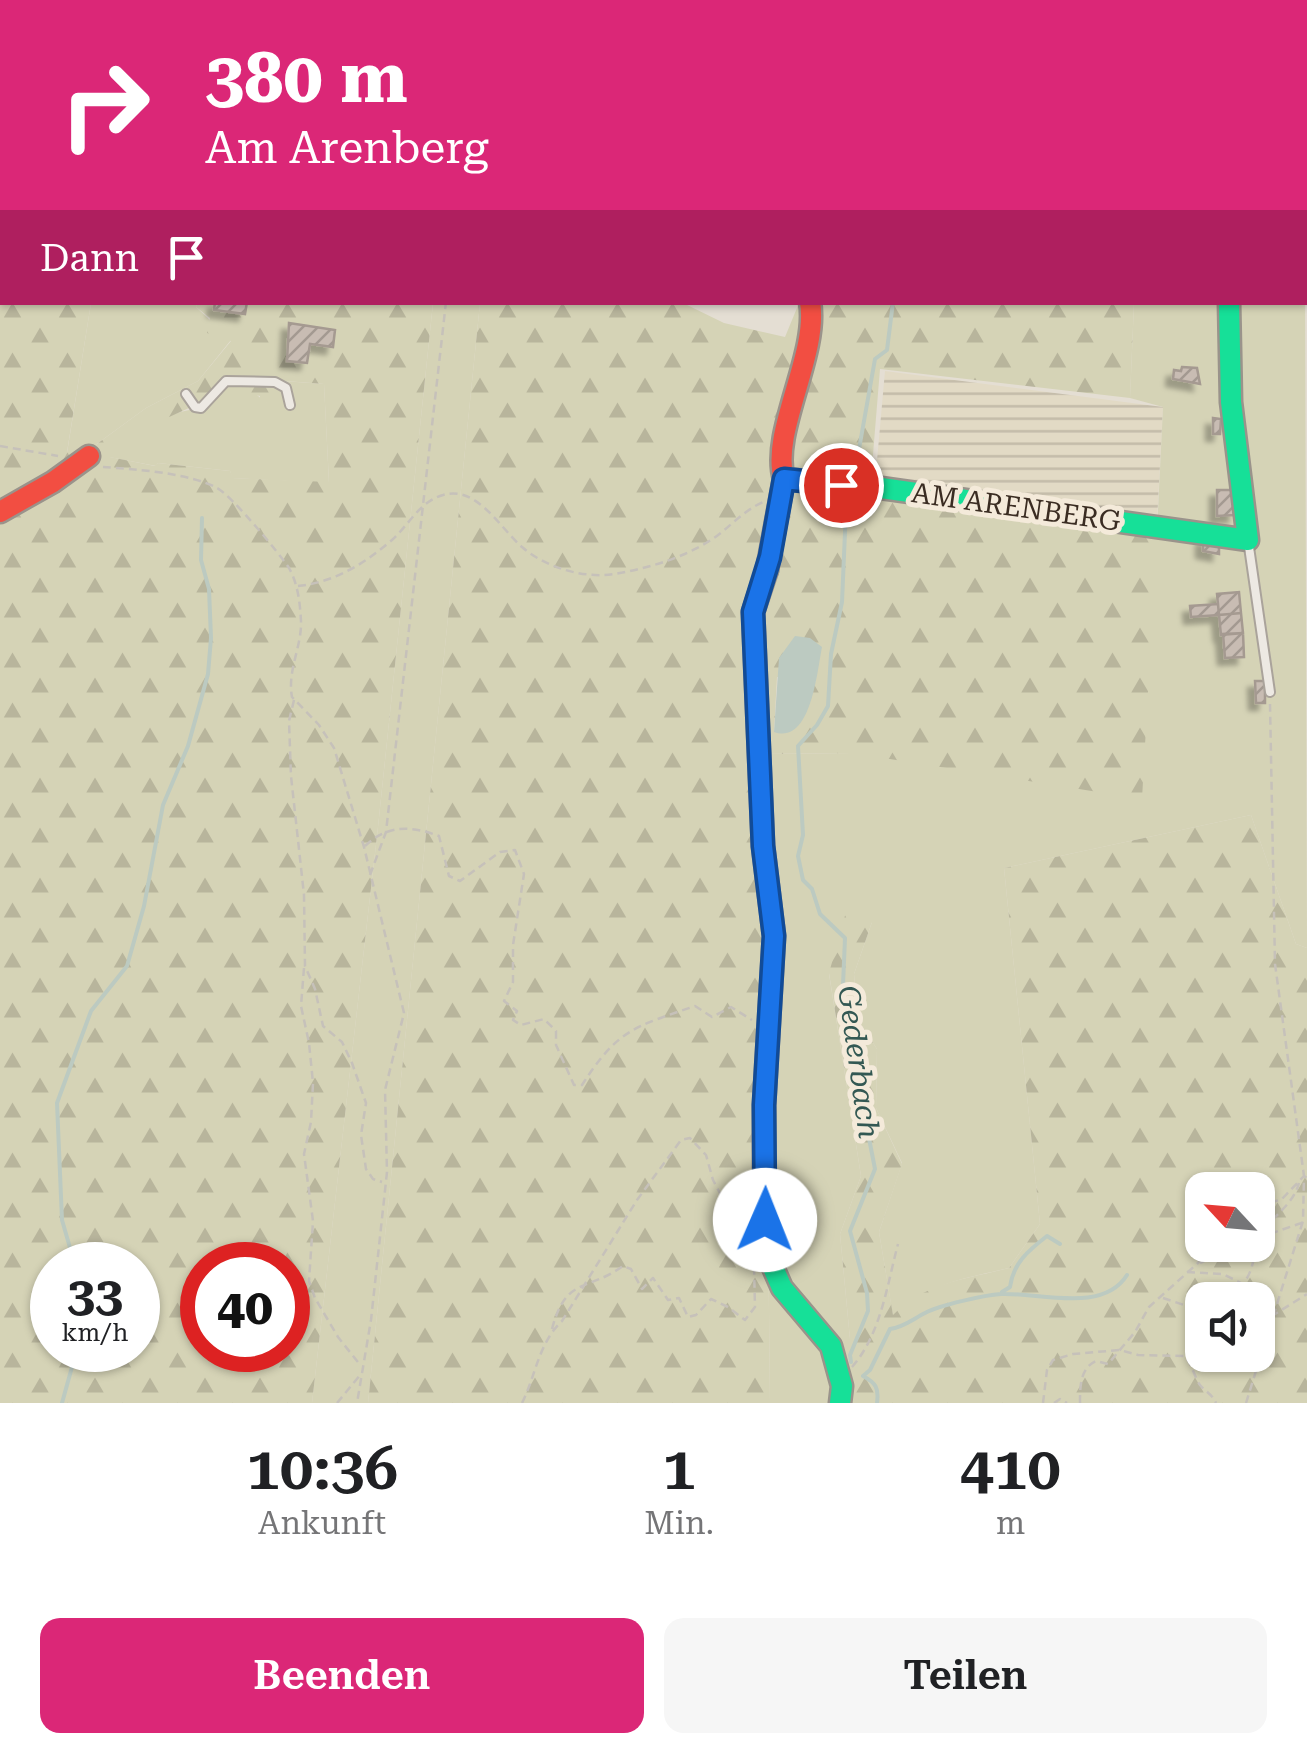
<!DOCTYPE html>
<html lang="de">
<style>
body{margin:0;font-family:"Roboto Serif",serif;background:#f6f6f6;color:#202124;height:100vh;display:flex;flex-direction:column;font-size:38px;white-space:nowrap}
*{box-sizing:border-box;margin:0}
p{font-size:32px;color:#757577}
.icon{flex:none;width:55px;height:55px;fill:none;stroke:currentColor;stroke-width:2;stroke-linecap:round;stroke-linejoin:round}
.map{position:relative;height:1403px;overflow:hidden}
.panel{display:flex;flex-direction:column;background:#fff;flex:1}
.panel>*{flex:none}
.banner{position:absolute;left:0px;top:0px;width:1308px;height:305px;box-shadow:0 2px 8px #0004;background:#db2777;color:#fff;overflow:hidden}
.needle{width:65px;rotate:296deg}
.fabs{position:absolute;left:1185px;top:1172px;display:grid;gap:20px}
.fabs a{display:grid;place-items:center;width:90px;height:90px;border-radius:20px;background:#fff;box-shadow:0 2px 8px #0004;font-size:50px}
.speed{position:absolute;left:30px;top:1242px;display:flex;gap:20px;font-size:50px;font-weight:700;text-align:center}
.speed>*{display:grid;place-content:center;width:130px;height:130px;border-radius:50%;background:#fff;box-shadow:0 2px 8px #0004;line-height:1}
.speed small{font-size:25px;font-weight:400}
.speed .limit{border:15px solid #d22;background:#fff;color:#111}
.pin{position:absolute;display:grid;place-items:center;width:85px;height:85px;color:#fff;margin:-42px;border:5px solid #fff;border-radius:50%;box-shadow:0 2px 10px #0007}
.me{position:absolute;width:110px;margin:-55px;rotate:1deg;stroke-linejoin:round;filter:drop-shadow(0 0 8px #0008)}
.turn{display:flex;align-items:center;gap:35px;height:210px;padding:0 40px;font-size:45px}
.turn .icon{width:130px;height:130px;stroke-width:2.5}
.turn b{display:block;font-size:70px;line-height:85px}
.then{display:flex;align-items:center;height:95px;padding:0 40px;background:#0003;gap:20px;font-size:38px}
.eta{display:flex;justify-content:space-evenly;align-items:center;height:170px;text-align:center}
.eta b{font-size:60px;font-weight:600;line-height:70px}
.action{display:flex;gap:20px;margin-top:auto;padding:20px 40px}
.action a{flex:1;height:115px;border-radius:20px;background:#db2777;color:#fff;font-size:40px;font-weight:600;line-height:115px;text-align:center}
.action a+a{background:#f6f6f6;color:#202124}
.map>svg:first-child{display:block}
.farmland{fill:url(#farmland-rules)}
.green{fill:#d5d3b6}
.forest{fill:url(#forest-firs);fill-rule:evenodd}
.water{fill:#bccac1}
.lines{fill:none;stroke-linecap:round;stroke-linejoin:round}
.stream{stroke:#bccac1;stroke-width:4}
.building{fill:url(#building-hatch);stroke:#a59a91;stroke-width:2.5;filter:url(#shadow)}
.lane-casing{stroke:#aaa39b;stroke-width:12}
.street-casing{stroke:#aaa39b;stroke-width:19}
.fast-casing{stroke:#9a938b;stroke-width:25}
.jam-casing{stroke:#9a938b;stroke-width:25}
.path{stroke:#c6c1ba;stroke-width:2.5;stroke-dasharray:8 5;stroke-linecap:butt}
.lane{stroke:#ede9e3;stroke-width:8}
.street{stroke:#ede9e3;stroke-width:14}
.fast{stroke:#16e098;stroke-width:20}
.jam{stroke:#f24e42;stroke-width:20}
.route-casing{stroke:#114b97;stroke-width:25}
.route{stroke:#1a73e8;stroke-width:18}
.labels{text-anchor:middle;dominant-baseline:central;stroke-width:10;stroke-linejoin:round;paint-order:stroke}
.street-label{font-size:28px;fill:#3a2c22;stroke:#f4eada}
.water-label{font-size:30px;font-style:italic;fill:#335853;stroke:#f4eada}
</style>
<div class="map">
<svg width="1307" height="1403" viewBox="0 0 1307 1403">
<defs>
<pattern id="farmland-rules" width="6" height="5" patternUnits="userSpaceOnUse" patternTransform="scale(2.5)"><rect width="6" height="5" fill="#e2dac5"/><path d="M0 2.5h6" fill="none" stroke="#c3bba9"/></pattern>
<pattern id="forest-firs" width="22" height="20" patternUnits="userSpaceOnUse" patternTransform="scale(2.5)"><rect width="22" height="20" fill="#d5d3b6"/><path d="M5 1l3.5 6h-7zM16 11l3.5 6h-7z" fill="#b8b59c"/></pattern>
<pattern id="building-hatch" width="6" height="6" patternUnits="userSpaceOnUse" patternTransform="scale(2.5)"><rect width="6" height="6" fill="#c8bcb3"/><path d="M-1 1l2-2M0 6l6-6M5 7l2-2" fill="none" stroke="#a39991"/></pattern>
<filter id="shadow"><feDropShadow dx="-7" dy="7" stdDeviation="2.5" flood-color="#0004"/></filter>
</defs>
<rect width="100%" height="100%" fill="#e4ded3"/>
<path class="farmland" d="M885,371L1163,407L1157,521L875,483Z"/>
<path class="green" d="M1305,270L1307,948L1296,944L1251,815L1004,868L1040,1224L1009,1268C967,1278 925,1284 893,1316L879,1232L902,1163L876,1108L877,1049L858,1020L854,974L872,922L829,974L861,1176L840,1234L850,1339V1403H770L763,754L852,753L1157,531L1163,407L1130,398L1134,303L1305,302Z
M91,303H197L196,307L231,340L198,381L146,408L79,457L67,453Z
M433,303H480L368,1403H312L378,827Z
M283,381L324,384L329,483L232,478L230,471L158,463L156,466L109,457C132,430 174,408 208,408L228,385H244L267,403L291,398Z"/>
<path class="forest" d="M0,0H458L2,2V201Z
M819,0H1149L846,2Z
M1295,0H1307V270L1305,2H1293Z
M0,255L2,302L91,303L67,452L79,457L146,408L198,381L231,341L207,333L210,318L196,307L197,303H433L378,827L312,1403H0ZM285,381L324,384L329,482L233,478L230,471L158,463L155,466L110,457L147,427L189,408L200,414L205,413L228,385H244L247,394L260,396V402L267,403L268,411L287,406L306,405V399L291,398ZM52,1265H138V1350H52ZM202,1265H288V1350H202Z
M480,303H683L724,323L785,337L799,303H1134L1130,398L880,369L870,491L1157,531L1142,799L852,753L763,754L770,1403H368ZM777,677L816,680L811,694L774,732Z
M1251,815L1296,944L1307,948V1403H850V1339L840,1234L861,1176L829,973L846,912L872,922L854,974L858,1020L877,1049L876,1108L902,1164L879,1232L893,1315C926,1282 966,1279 1009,1268L1040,1224L1004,868ZM1202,1190H1258V1245H1202ZM1202,1300H1258V1355H1202Z"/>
<path class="water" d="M795,636L810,638L822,647C817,672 811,745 774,732L779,658Z"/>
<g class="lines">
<path class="stream" d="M905,2V0
M827,471L849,472L856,466L875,359L887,350L893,302
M820,492V498L839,499L846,509L842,602L831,654L828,706L817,725L798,746L803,835L798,856L803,880L812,889L820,914L845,938L843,985L847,1026L875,1169L850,1231L867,1293L868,1311L850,1355L851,1362
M75,1265L62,1220L57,1103L91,1011L127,966L144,906L163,805L188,746L208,674L211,638L209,589L201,560L202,518
M1002,1292L1010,1287C1013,1263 1029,1250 1047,1236L1060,1244
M62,1403L72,1367L73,1350
M877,1403C879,1388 876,1383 863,1376L870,1370L890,1329C904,1327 913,1319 925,1313C940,1305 985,1295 1001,1294C1038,1292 1103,1314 1127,1275"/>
</g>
<path class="building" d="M215,302H247L245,314L214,310Z
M289,323L335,330L333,347L310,344L307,363L287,361Z
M1182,367L1197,368L1200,384L1173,379L1174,370L1181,371Z
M1213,418L1221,419L1220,434H1213Z
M1217,490H1235V515L1217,516Z
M1203,538L1219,540V554L1203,551Z
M1239,592L1241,613L1219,615L1217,594Z
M1218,604L1219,615L1191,617L1190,606Z
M1241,613L1243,633L1221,635L1219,615Z
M1243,633L1244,657L1225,658L1223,634Z
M1255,681H1265V703H1256Z"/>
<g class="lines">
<defs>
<path id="lane" d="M872,2L873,0
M186,394L195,407L201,408L226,381L275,382L286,388L290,405
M1248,540L1270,692"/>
<path id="street" d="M297,0V2
M716,0V2
M1291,2L1292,0"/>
<path id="fast" d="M784,479L874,487L1248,540L1231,402L1229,302
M767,570L753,612L763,846L774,936L764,1105V1247L782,1288L831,1346L842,1386L840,1403"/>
<path id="jam" d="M0,512L53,482L89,456
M767,570L784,479C770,433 819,354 810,302"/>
</defs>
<use href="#lane" class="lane-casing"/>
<use href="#street" class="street-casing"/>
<use href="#fast" class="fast-casing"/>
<use href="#jam" class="jam-casing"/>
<path class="path" d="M0,178L2,177
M0,190L2,191
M0,446L58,456
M103,467C134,469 190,473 217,488C232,496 279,553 289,568C298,584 300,603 301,621C302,646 287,671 292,697L319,725L334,748L364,847L404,1013L385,1090L387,1172L371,1320L357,1403
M298,586C335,582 364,564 392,540C408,526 420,501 443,495C477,485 500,528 522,547C545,567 583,579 614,574C649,568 684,558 714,538C731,526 743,511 763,502
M294,700L289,721L291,776L304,895L305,966L315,989L323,1026L342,1042L352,1063L366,1103L361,1135L366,1169L373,1179L382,1182
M365,846C388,824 412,826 439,836L449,876L460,881L500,852L515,850L524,874L513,945V982L504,1001L517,1011L513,1020L521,1025L544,1019L556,1031V1045L574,1085H582C618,1029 634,1027 695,1006L712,1017L731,1007L752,1020
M370,875L386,832L446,302
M304,968L301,1006L309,1043L313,1083L311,1122L304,1154L313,1221L309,1281L315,1298L338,1337L361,1366
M1258,1207L1282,1199L1304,1176L1307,1178
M1258,1238L1307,1221
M1200,1263L1238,1245
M1187,1272L1223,1274L1243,1284C1256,1267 1252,1254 1260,1237C1270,1216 1292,1208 1299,1183
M1163,1298L1202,1311
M1258,1317L1272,1316L1307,1294
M552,1329C566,1276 587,1292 623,1266L631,1269L642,1289L653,1278L668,1300L679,1298L688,1317L696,1315L711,1299L728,1307L745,1320L755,1307L754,1266
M852,1367C881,1334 887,1285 898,1244
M337,1403L361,1374
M522,1403C536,1375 538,1344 562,1321L637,1200L681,1140L690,1138L706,1155L713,1180L748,1246
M1043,1403L1047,1370L1053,1360L1073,1354L1120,1350L1138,1355L1185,1356C1192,1365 1195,1378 1200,1385C1206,1392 1212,1394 1216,1403
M1054,1403L1060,1399L1067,1403
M1080,1403C1080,1387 1080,1368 1096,1361L1108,1364L1135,1332L1149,1307L1198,1263L1209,1245
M1246,1403L1303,1221L1304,1176L1275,964L1270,704"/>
<use href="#lane" class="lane"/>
<use href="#street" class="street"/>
<use href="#fast" class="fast"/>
<use href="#jam" class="jam"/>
</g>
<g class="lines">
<defs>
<path id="route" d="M765,1220L764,1105L774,936L763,846L753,612L770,557L784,479L841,485"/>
</defs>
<use href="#route" class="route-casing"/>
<use href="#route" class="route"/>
</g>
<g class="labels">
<g class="street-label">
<text transform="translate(1016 507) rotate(8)">AM ARENBERG</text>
</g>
<g class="water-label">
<text transform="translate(859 1062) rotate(82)">Gederbach</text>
</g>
</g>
</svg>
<div class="fabs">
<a><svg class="needle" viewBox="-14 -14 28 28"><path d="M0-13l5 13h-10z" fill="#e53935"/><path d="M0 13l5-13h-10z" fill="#757577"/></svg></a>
<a><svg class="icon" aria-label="sound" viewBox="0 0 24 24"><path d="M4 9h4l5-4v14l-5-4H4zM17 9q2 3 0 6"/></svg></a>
</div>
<div class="speed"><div>33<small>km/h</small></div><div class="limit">40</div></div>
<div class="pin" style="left:841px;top:485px;background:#d93025"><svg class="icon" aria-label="arrive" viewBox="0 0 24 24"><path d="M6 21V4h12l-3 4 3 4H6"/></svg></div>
<svg class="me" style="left:765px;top:1220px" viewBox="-20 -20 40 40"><circle r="19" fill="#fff"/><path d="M0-13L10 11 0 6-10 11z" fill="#1a73e8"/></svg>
<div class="banner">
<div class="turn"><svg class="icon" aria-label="right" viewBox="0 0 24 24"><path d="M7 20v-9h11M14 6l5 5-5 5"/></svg><div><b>380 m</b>Am Arenberg</div></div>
<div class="then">Dann<svg class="icon" aria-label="arrive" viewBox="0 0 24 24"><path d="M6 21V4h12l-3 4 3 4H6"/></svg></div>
</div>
</div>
<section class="panel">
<div class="eta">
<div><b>10:36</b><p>Ankunft</p></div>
<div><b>1</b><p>Min.</p></div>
<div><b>410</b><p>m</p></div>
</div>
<div class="action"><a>Beenden</a><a>Teilen</a></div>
</section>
